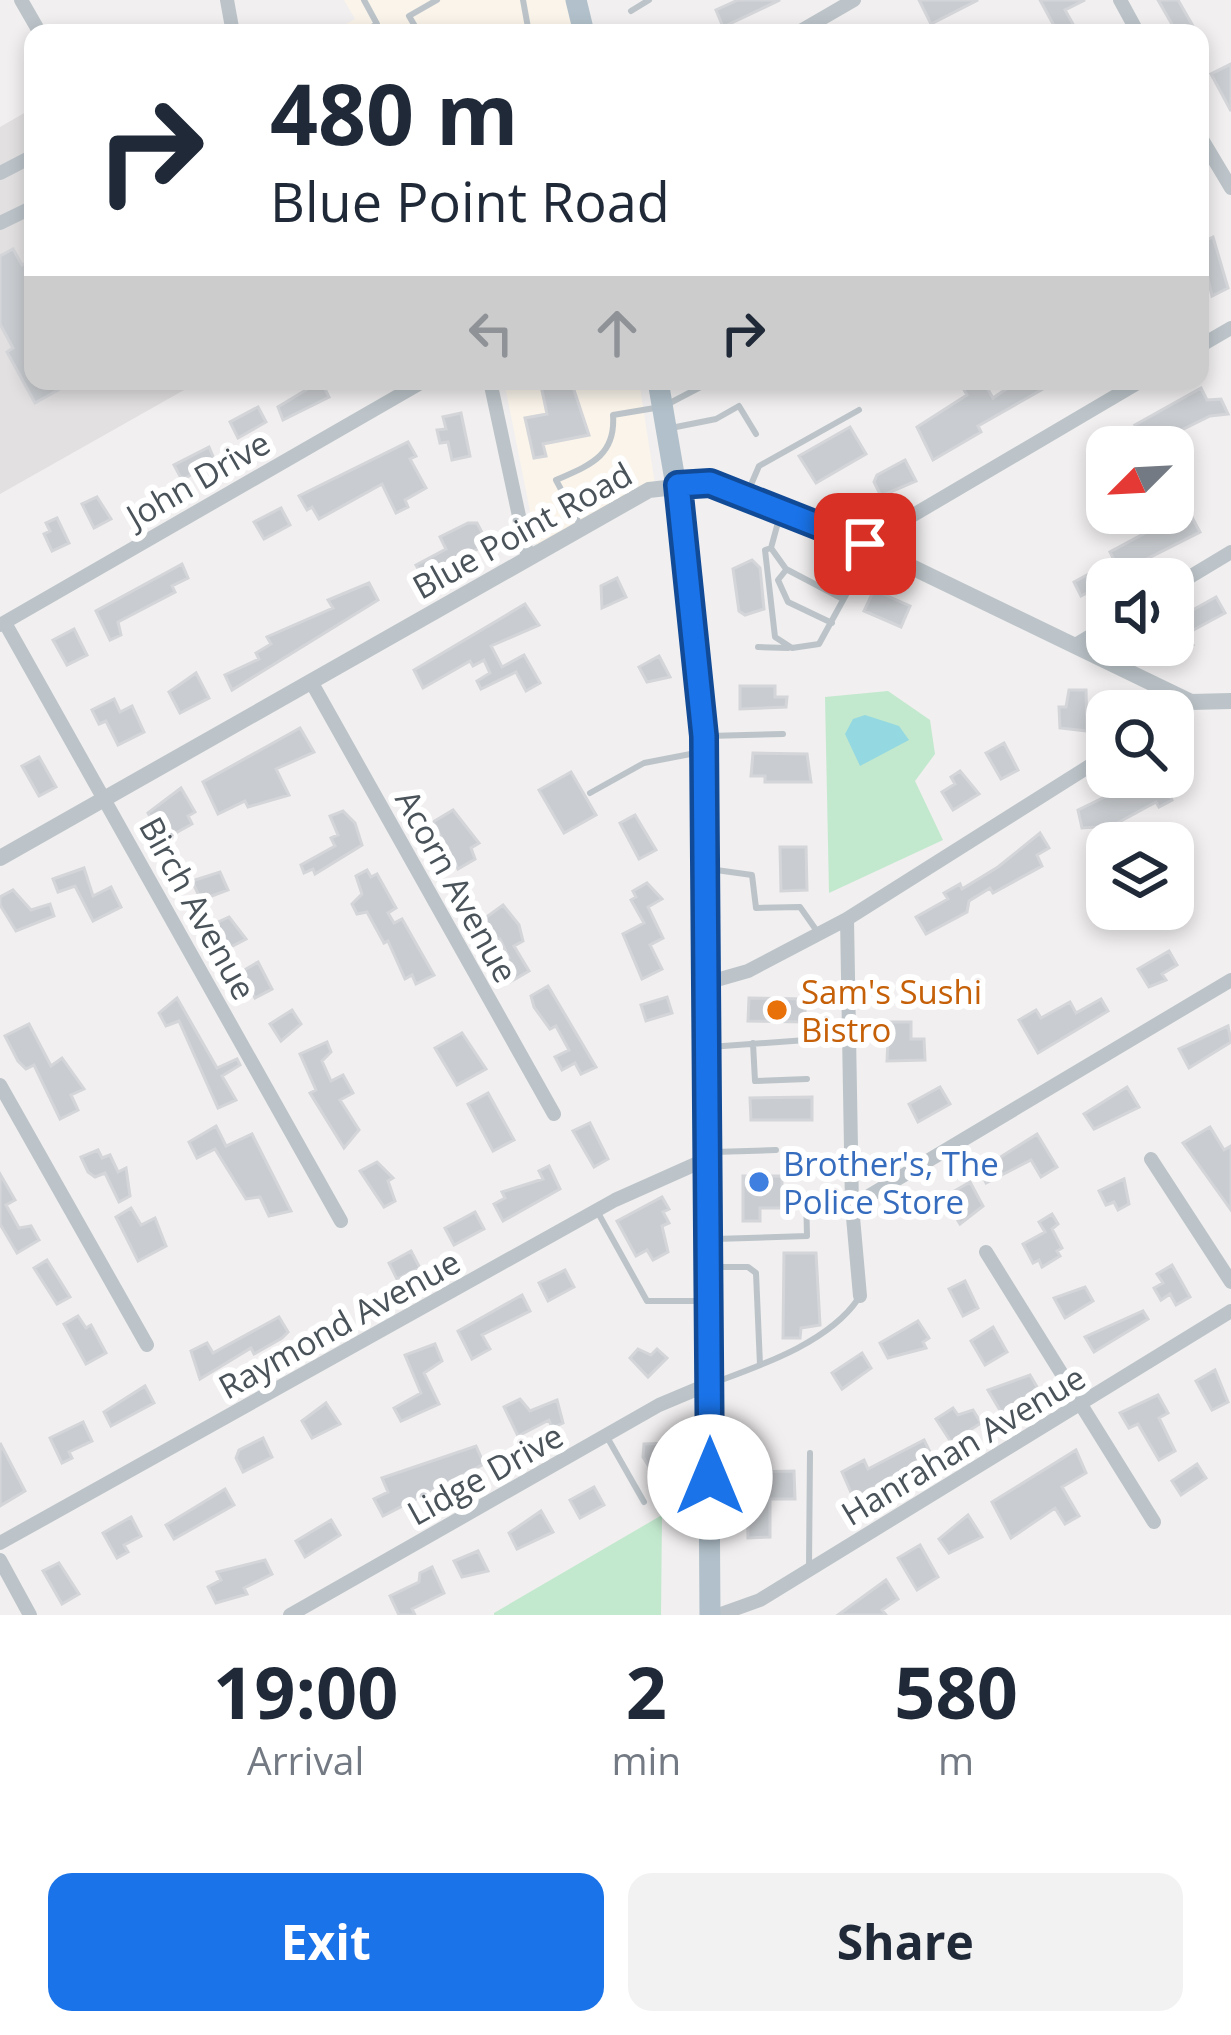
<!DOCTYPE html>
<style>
body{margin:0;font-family:"Open Sans",sans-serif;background:#f2f2f3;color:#1f2937;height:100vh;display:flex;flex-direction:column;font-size:45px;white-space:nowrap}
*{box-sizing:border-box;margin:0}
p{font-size:39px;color:#747a83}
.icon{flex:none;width:66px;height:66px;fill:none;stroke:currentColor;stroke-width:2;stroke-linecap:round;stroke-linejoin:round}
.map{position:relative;height:1615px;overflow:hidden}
.drawer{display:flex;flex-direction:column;background:#fff;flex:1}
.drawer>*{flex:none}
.hud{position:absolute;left:24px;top:24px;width:1185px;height:366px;border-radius:24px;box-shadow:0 6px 18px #0003;background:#fff;color:#1f2937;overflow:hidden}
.needle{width:78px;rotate:246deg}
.buttons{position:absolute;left:1086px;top:426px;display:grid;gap:24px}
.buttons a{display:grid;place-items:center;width:108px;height:108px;border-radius:24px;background:#fff;box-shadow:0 6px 18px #0003;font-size:60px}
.pin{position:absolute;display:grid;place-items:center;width:102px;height:102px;color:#fff;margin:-51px;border-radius:24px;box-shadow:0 6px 18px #0006}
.me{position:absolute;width:132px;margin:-66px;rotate:0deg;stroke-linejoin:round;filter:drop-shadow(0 0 9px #0008)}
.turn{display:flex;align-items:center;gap:42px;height:252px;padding:0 48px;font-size:54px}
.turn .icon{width:156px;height:156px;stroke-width:2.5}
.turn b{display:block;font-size:84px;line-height:102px}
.lanes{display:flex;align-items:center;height:114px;padding:0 48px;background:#0003;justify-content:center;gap:60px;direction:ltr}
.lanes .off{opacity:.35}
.eta{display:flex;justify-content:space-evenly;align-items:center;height:204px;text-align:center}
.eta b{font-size:72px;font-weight:700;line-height:84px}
.action{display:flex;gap:24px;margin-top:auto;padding:24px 48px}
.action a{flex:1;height:138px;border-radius:24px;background:#1a73e8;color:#fff;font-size:48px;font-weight:700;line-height:138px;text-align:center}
.action a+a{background:#f2f2f3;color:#1f2937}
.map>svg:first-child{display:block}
.commercial{fill:#faf4ea}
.education{fill:#e2e0e0}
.green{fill:#c2e9ce}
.water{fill:#94d8e1}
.building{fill:#c9ccd0;stroke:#d3d5d9;stroke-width:3}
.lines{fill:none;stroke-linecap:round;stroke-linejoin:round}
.service{stroke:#bcc4c9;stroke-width:6}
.minor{stroke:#bcc4c9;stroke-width:14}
.tertiary{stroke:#bcc4c9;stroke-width:16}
.primary{stroke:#b1c0ca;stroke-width:21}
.route-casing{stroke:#114b97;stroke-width:30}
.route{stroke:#1a73e8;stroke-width:21}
.food-dot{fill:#e8710a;stroke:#fff;stroke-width:4.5}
.shop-dot{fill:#3f7fe0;stroke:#fff;stroke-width:4.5}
.labels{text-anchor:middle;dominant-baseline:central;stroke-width:12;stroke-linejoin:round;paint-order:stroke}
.street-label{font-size:33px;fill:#495359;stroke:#fff}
.food-label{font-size:33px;fill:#c56008;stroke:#fff;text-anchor:start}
.shop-label{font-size:33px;fill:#366cbe;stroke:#fff;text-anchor:start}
</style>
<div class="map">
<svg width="1231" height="1615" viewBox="0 0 1231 1615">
<rect width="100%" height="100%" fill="#f1efef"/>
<path class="commercial" d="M344,0H583L588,33H330L355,19Z
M504,381H639L655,484L537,546Z"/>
<path class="education" d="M33,108V381H200L0,494V127Z"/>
<path class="green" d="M888,691L930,720L935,754L915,781L943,840L829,893L825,697Z
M662,1515L661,1615H494V1613Z"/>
<path class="water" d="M865,715L899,726L909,740L860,766L845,734L853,719Z"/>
<path class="building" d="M738,0H780L723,27L716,10Z
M919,0H978L931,24Z
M1040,0H1085L1065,10L1078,33H1058Z
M1158,0H1178L1197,33H1177Z
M1231,64V111L1211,74Z
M1213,237L1228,288L1212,296L1200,243Z
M13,249L22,265L33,259V381H74L35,403L7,352L13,348L0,324V256Z
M301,381H321L329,397L283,420L278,407L306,390Z
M540,381H571L589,435L543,444L546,456L534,458L525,418L547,414Z
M959,381H983L993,398L1012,385L1010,381H1057L978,426L981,432L933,460L917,427L967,395Z
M1201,388L1207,400L1221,399L1228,414L1210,416L1147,447H1126L1121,437L1138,429L1135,425Z
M258,407L266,422L238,438L230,422Z
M461,413L470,456L452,460L448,442L440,443L437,430L446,429L443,417Z
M850,427L866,454L816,483L799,456Z
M408,442L416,456L410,459L426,488L405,500L408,507L396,513L382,484L319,519L312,507L307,510L299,496Z
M209,447L215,461L182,480L174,465Z
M905,460L916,481L881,496L874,482L877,475Z
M97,497L111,519L94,528L82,504Z
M281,508L290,525L264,539L254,522Z
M1188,510L1200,532L1127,569L1130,575L1121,579H1107V603L1098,587L1081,596L1074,582L1114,560L1110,552Z
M57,518L69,543L52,551L44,534L50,531L46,523Z
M468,523H477L485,538L477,542L480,548L438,567L440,572L425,581L416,565L446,549L440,537Z
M752,560L760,568L764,609L745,615L739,611L733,569Z
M182,564L188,578L172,586L175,592L118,622L121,635L110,640L96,611Z
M617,578L626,597L602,608L601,586Z
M369,583L378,600L232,690L225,675L259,659L256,653L271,644L267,637L333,608L328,600Z
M874,590L910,606L901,627L864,611Z
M1216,597L1225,613L1186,634L1193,645L1179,653L1173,621Z
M525,604L539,625L491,646L502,667L524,655L540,683L526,691L516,672L481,689L477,681L490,673L484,660L473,666L470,661L423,688L414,670Z
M74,629L87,655L67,665L53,640Z
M659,656L670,677L647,682L639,667Z
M196,673L209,698L180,713L169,692Z
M740,686H775V697H787L786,707L740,709Z
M1069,690H1086L1087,731L1060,728L1059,707H1066Z
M114,699L120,712L132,706L144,732L118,745L106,721L99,724L92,710Z
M300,728L314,752L276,769L289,795L248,807L245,801L218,814L203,782Z
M1004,743L1018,770L1001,779L986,753Z
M753,753L807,754L811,782H765V776H751Z
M39,757L56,787L39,796L22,766Z
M1173,761L1186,784L1169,794L1172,800L1159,807L1156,802L1099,833L1096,827L1082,828L1078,810L1146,777H1173Z
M960,771L979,794L953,810L942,792L955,784L951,777Z
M571,772L596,815L564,833L539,790Z
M181,788L195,812L188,816L192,824L163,840L148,813Z
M453,810L479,843L471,848L475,859L458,869L433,822Z
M343,811L355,823L362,845L315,874L313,869L304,873L301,865L335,846L331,838L338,835L330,816Z
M635,815L656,850L639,859L620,823Z
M1040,833L1049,848L1037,855L1042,866L993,893L990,888L969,901L967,912L926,934L916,917L948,899L944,893L960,884L962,889L998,867Z
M780,847H806L807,890L781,891Z
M84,868L93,896L111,887L121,907L93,921L75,886L58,892L53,879Z
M367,870L371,877L377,874L396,908L388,913L394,923L402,919L434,975L416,984L412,975L405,979L388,941L384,943L367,912L357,914L352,904L362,894L356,876Z
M220,872L228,890L201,900L192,881Z
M647,883L662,899L648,907L663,938L650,945L662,969L642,979L623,934L644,923L631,900L636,897L633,891Z
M13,890L31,910L50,904L54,916L16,931L0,905V897Z
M503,905L519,925L523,941L514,946L529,971L510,982L499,964L509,958L500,939H484L477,924Z
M229,917L246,939L227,949L214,924Z
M1169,951L1177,965L1162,974L1166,980L1149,987L1138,969Z
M258,962L272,989L255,998L241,972Z
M548,986L596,1067L581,1074L575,1063L562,1070L555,1057L569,1050L556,1026L550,1029L534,1007L531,996Z
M667,997L672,1013L646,1021L641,1005Z
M177,998L217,1068L237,1059L240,1065L222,1076L236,1100L218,1108L179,1021L166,1026L159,1013Z
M749,998L805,999V1022L748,1021Z
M1101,999L1108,1011L1038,1053L1019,1020L1036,1010L1041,1018L1070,1002L1076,1013Z
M292,1010L301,1024L281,1041L270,1024Z
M889,1022H911V1039H924L925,1060L887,1061Z
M29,1024L51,1066L62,1058L84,1089L71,1095L78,1110L60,1119L34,1065L26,1069L18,1061L5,1036Z
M1228,1026L1231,1042L1189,1068L1179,1049Z
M462,1033L486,1069L457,1085L435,1048Z
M327,1042L331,1052L322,1061L331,1081L343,1075L353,1093L340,1100L359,1130L344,1148L310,1093L316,1090L300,1054Z
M940,1087L950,1104L918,1122L909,1104Z
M1127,1087L1139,1107L1094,1129L1084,1114Z
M488,1093L514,1140L493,1151L468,1104Z
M812,1097V1120H751L750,1098Z
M590,1123L608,1159L594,1167L573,1131Z
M216,1126L226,1146L252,1134L291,1211L269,1216L260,1197L246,1199L215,1149L197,1158L189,1142Z
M1210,1127L1224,1150L1231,1146V1210L1183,1143Z
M1037,1134L1057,1167L1041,1177L1031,1160L986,1183L980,1170Z
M98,1150L102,1158L110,1155L118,1172L126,1168L130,1196L119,1202L105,1173L95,1177L88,1172L81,1157Z
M377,1162L393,1178L388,1181L395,1201L384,1207L360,1171Z
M549,1166L560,1189L503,1221L494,1204L505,1198L502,1192L543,1179L539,1171Z
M0,1174L15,1200L6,1205L19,1228L31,1226L39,1240L17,1253L0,1224Z
M743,1176H782V1189H800L799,1208H760V1221H743Z
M1124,1179L1129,1204L1118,1210L1114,1202L1106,1205L1099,1191Z
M970,1182L983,1206L960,1224L944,1197Z
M662,1197L669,1209L663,1212L669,1223L662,1226L668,1252L653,1260L647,1250L636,1256L617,1221Z
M131,1208L141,1225L155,1218L166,1246L138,1261L116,1217Z
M475,1212L484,1229L454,1245L445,1228Z
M1052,1214L1058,1224L1052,1229L1062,1248L1057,1251L1060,1256L1042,1267L1039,1260L1033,1263L1023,1244L1045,1232L1039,1222Z
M411,1251L420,1268L397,1279L389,1263Z
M784,1253H816L820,1325L801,1328L800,1338H783Z
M47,1260L70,1297L57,1304L34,1268Z
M1172,1265L1190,1297L1176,1305L1170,1294L1161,1300L1154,1288L1163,1283L1157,1274Z
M565,1270L574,1287L548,1301L539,1283Z
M965,1281L978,1308L963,1316L949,1289Z
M1085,1287L1093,1301L1065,1318L1054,1298Z
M522,1295L530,1311L482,1335L490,1349L472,1359L458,1331Z
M1143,1311L1148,1319L1094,1352L1085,1337Z
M78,1316L86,1328L91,1325L106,1353L86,1364L64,1324Z
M279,1317L288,1332L282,1338L254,1354L251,1348L200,1379L191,1351L207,1343L213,1353Z
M918,1321L929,1338L923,1342L926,1348L888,1358L880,1343Z
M993,1327L1007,1352L985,1365L971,1341Z
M435,1344L442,1361L424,1373L439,1404L401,1421L394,1408L421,1393L405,1355Z
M638,1349L651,1355L657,1349L667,1358L648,1377L630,1358Z
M862,1353L871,1368L842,1389L832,1373Z
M1215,1370L1228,1402L1212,1410L1196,1381Z
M1030,1375L1037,1387L1032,1394L1001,1412L988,1390Z
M145,1386L154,1403L111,1426L104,1412Z
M1158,1395L1168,1413L1159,1418L1175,1451L1159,1460L1138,1424L1129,1428L1120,1413Z
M520,1399L530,1411L557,1400L563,1423L552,1428L549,1420L518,1436L504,1407Z
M326,1403L340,1424L312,1438L302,1421Z
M953,1408L958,1415L973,1410L981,1423L951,1442L936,1419Z
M83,1422L92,1441L69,1452L72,1458L62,1463L50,1438Z
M263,1438L272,1457L243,1472L236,1458L239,1450Z
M924,1440L931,1454L854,1499L842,1472L864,1460L868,1469Z
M0,1443L25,1491L0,1506Z
M672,1443V1482H659L643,1457L644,1444Z
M476,1446L484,1464L383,1516L374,1499L388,1492L382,1478Z
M1076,1450L1086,1473L1062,1487L1079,1516L1065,1524L1055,1508L1011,1538L992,1502Z
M1197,1464L1206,1478L1181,1495L1172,1481Z
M794,1471L795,1499H770V1537L748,1538L747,1472Z
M594,1487L604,1505L580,1518L570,1500Z
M225,1489L234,1505L174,1539L166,1525Z
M541,1511L553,1532L517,1549L509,1533Z
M968,1515L982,1537L949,1553L939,1539Z
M131,1517L141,1536L124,1545L128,1552L117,1558L103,1533Z
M331,1520L340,1535L305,1557L296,1541Z
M920,1545L938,1577L917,1590L898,1558Z
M478,1551L488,1571L462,1577L454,1561Z
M265,1560L272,1574L244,1588L247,1594L216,1603L208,1587L221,1580L217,1572Z
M59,1563L79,1594L62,1604L43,1571Z
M432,1567L444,1593L412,1609L415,1615H399L390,1596L419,1582L420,1573Z
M886,1580L898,1599L882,1610L886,1615H838Z"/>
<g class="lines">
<path class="service" d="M523,0L529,33
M631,11L649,0
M361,33L377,24L364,0
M419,33L409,16L437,0
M668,404L712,381
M671,428L716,419L739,406L756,434
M747,494L759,466L859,410
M780,515L771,548L765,550L775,637L792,648L819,644L870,551
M580,525L556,480C590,465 616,456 613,415L655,408
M771,548L786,569L843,599
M786,570L778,580L788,602L832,623
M758,647L788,648
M708,736L783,734
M590,793L644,763L701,752
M709,869L752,875L756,908L800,907L819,934
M753,1043L755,1081L807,1079
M710,1047L820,1039
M714,1152L776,1150
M597,1211L647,1301H705
M715,1239L807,1236L806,1194
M710,1267H748L756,1273L760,1365
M716,1382C762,1365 829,1342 858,1299
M607,1437L644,1502
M809,1566L810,1453"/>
<path class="minor" d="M21,0L40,33
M227,0L233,33
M1120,0L1138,33
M797,33L854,0
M1200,136L1231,188
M0,173L33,156
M0,223L33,207
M1200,346L1231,328
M490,381L528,558
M864,544L1141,381
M1173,587L1231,552
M5,623L341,1221
M0,625L424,381
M1077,644L1107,626
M313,685L554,1114
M1173,713L1191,702
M847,919L852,1206L860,1296
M706,983L748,971L847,919L1107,755
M0,1085L147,1345
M1151,1159L1231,1282
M852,1206L1231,980
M986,1252L1154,1522
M0,1543L615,1200L707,1159
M0,1560L30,1615
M290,1615L659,1405L709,1384
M718,1615L760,1600L1231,1311"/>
<path class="tertiary" d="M0,858L649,490L710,483L864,544L1191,702L1231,701"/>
<path class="primary" d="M576,0L584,33
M658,381L692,579L704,736L710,1615"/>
</g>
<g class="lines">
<defs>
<path id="route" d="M710,1477L704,736L678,485L710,483L865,544"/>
</defs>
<use href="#route" class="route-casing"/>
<use href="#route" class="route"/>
</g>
<circle class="food-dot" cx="777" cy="1010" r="12"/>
<circle class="shop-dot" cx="759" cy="1182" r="12"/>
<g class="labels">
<g class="street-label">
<text transform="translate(198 479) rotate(-30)">John Drive</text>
<text transform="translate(522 530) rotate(-29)">Blue Point Road</text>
<text transform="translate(457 886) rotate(61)">Acorn Avenue</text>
<text transform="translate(198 908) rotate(61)">Birch Avenue</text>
<text transform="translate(339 1324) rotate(-29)">Raymond Avenue</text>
<text transform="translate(963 1445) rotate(-31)">Hanrahan Avenue</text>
<text transform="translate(485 1474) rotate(-29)">Lidge Drive</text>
</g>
<g class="food-label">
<text x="801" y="991">Sam's Sushi<tspan x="801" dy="38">Bistro</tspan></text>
</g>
<g class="shop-label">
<text x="783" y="1163">Brother's, The<tspan x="783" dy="38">Police Store</tspan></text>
</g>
</g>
</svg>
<div class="buttons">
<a><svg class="needle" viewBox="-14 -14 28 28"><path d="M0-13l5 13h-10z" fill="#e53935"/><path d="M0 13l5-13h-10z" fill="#747a83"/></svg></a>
<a><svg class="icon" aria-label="sound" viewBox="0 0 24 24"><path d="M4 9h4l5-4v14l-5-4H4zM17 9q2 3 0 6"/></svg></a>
<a><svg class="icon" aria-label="search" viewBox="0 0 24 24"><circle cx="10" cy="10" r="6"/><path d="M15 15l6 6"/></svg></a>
<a><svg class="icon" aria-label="layers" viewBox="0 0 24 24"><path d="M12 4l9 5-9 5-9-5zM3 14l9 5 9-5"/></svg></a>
</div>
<div class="pin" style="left:865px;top:544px;background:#d93025"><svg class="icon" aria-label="arrive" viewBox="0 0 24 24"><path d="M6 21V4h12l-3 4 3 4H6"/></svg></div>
<svg class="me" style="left:710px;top:1477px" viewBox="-20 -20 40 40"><circle r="19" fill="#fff"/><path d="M0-13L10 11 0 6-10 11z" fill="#1a73e8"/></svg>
<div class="hud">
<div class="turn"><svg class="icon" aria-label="right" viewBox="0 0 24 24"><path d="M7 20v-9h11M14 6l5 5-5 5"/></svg><div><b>480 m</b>Blue Point Road</div></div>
<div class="lanes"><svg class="icon off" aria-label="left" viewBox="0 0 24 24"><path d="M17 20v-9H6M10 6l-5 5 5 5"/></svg><svg class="icon off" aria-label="ahead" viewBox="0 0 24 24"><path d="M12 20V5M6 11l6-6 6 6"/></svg><svg class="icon" aria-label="right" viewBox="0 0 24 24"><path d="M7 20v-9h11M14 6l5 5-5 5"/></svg></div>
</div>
</div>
<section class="drawer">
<div class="eta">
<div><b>19:00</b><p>Arrival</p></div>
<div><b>2</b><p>min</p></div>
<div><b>580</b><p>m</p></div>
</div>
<div class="action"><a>Exit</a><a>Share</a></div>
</section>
